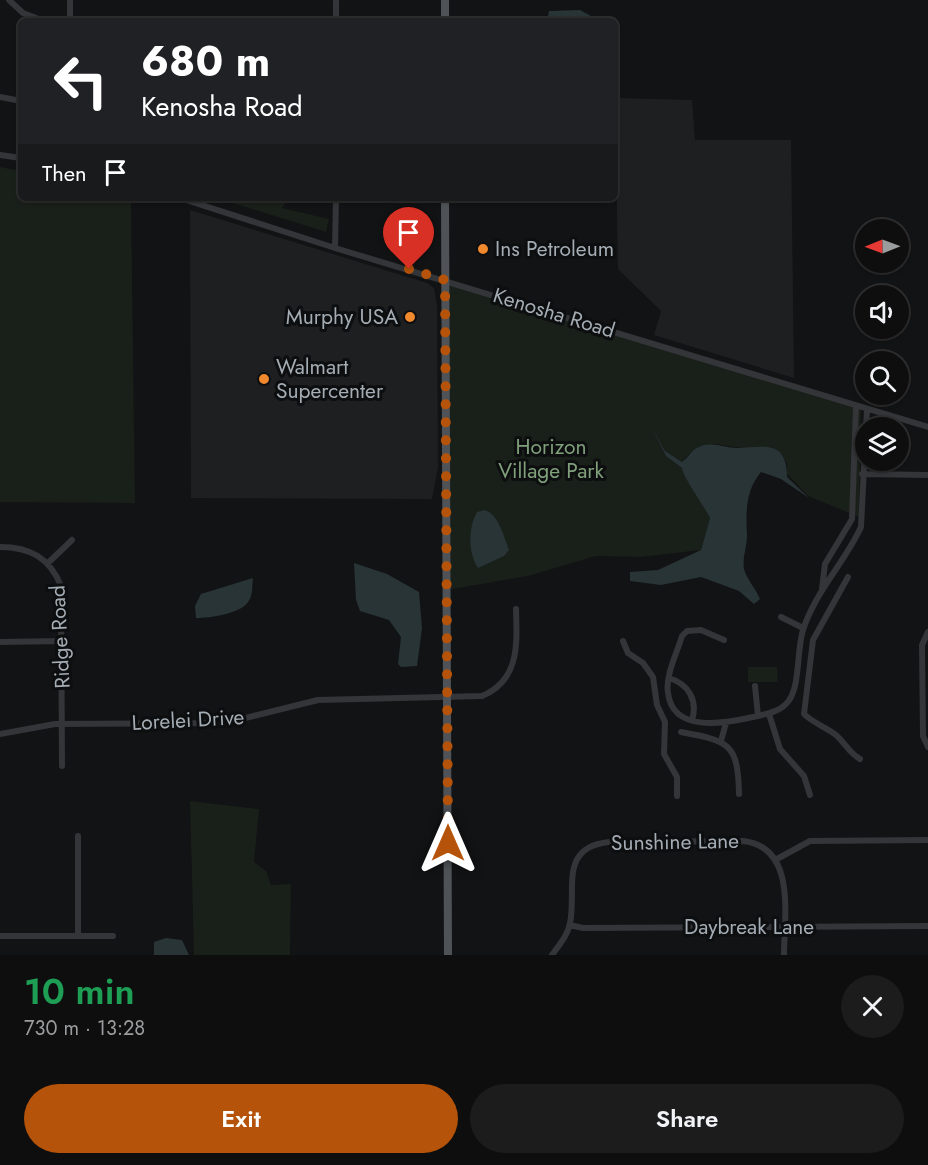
<!DOCTYPE html>
<meta charset="utf-8">
<style>
body{margin:0;font-family:Jost,sans-serif;background:#1c1c1d;color:#f1f3f6;height:100vh;display:flex;flex-direction:column;font-size:22px;white-space:nowrap}
*{box-sizing:border-box;margin:0}
p{font-size:20px;color:#9b9c9e}
.icon{flex:none;width:33px;height:33px;fill:none;stroke:currentColor;stroke-width:2;stroke-linecap:round;stroke-linejoin:round}
.map{position:relative;height:955px;overflow:hidden}
.details{display:flex;flex-direction:column;background:#0e0e0f;flex:1}
.details>*{flex:none}
.hud{position:absolute;left:18px;top:18px;width:600px;height:183px;border-radius:9px;box-shadow:0 2px 4px #0004,0 0 0 2px #2e2e2f;background:#202124;color:#fff;overflow:hidden}
.needle{width:39px;rotate:269deg}
.controls{position:absolute;left:855px;top:219px;display:grid;gap:12px}
.controls a{display:grid;place-items:center;width:54px;height:54px;border-radius:50%;background:#0e0e0f;box-shadow:0 2px 4px #0004,0 0 0 2px #2e2e2f;font-size:30px}
.pin{position:absolute;display:grid;place-items:center;width:51px;height:51px;color:#fff;margin:-62px -26px;border-radius:50% 50% 50% 0;rotate:-45deg;box-shadow:0 0 6px #0007}
.pin .icon{rotate:45deg}
.me{position:absolute;width:66px;margin:-33px;rotate:0deg;stroke-linejoin:round;filter:drop-shadow(0 0 4px #0008)}
.turn{display:flex;align-items:center;gap:21px;height:126px;padding:0 24px;font-size:27px}
.turn .icon{width:78px;height:78px;stroke-width:2.5}
.turn b{display:block;font-size:42px;line-height:51px}
.then{display:flex;align-items:center;height:57px;padding:0 24px;background:#0003;gap:12px;font-size:22px}
.round{display:grid;place-items:center;flex:none;width:63px;height:63px;border-radius:32px;background:#1c1c1d}
.summary{display:flex;align-items:center;justify-content:space-between;height:102px;padding:0 24px}
h1{font-size:36px;font-weight:600;line-height:45px;color:#1e9e55}
.button{display:flex;gap:12px;margin-top:auto;padding:12px 24px}
.button a{flex:1;height:69px;border-radius:36px;background:#b45309;color:#fff;font-size:24px;font-weight:600;line-height:69px;text-align:center}
.button a+a{background:#1c1c1d;color:#f1f3f6}
.map>svg:first-child{display:block}
.built{fill:#1e1f21}
.green{fill:#191f19}
.water{fill:#293437}
.lines{fill:none;stroke-linecap:round;stroke-linejoin:round}
.minor{stroke:#333539;stroke-width:6}
.major{stroke:#4f5358;stroke-width:8}
.route{stroke:#b45309;stroke-width:10;stroke-dasharray:0 18}
.poi-dot{fill:#f0882e;stroke:#0d0e0f;stroke-width:2}
.labels{text-anchor:middle;dominant-baseline:central;stroke-width:6;stroke-linejoin:round;paint-order:stroke}
.poi-label{font-size:21px;fill:#a4acb4;stroke:#0d0e0f;text-anchor:start}
.street-label{font-size:21px;fill:#a4acb4;stroke:#0d0e0f}
.park-label{font-size:21px;fill:#80a07b;stroke:#0d0e0f}
</style>
<div class="map">
<svg width="928" height="955" viewBox="0 0 928 955">
<rect width="100%" height="100%" fill="#121314"/>
<path class="built" d="M615,98L692,100L695,140H791L794,378L654,335L661,311L618,269Z
M190,210L427,283L434,288L437,306L438,468L432,499L191,498Z"/>
<path class="green" d="M0,167L21,171V198H131L135,503L0,502Z
M217,198H288L282,208L329,219L326,232Z
M445,280L861,407L859,517L808,496L787,474V464L782,454L715,444L690,453L682,462L665,451L653,430L666,456L682,468L710,518L701,550L641,557L596,556L528,576L447,590Z
M748,667H777L778,682H748Z
M190,801L259,809L254,862L266,871L271,885L291,884L290,955H194Z"/>
<path class="water" d="M580,10L600,21H547L549,11Z
M651,426L665,451L682,462C688,458 691,450 699,447C712,441 724,448 737,448C764,447 787,439 787,477L809,498L781,479L761,472C745,491 746,513 747,536C747,546 742,559 744,569C746,578 756,589 760,599L754,604L739,591L701,577L661,585L630,581V572L658,570L701,550L710,518C704,506 683,477 682,468L666,456Z
M485,510C499,515 504,537 509,550L504,556L478,568C468,553 468,528 477,512Z
M354,563L387,574L419,592L422,628L417,666L401,667L398,664L401,637L389,620L360,611L356,600Z
M253,578C252,585 253,596 248,602C240,614 210,618 196,618L195,606L201,594Z
M166,938L182,940L189,955H154V942Z"/>
<g class="lines">
<path class="minor" d="M9,0L23,13L44,21
M70,0V21
M336,0V21
M0,97L21,101
M0,155L21,158
M180,198L335,248L928,427
M335,248L336,198
M862,474L928,475
M0,547C30,547 50,558 61,586L62,766
M48,563L72,540
M848,577L813,640L804,714C813,723 826,727 836,735C845,743 849,753 860,759
M822,589L825,564L852,519L856,406
M781,617L803,628
M928,632L922,645L923,736L928,747
M724,640L701,630L687,631L682,636C677,653 665,676 668,693C673,734 726,723 753,717C765,714 777,713 786,704C801,690 796,652 803,630C815,592 845,562 861,527L867,409
M623,641L628,653L643,663L653,677L657,705L665,722L664,754L677,777V796
M0,642L62,641
M669,678C689,684 698,701 692,720
M755,686L758,716
M769,714L780,749L804,776L810,795
M681,732C729,741 738,743 739,794
M0,734L55,724L225,723L318,700L482,696C520,680 517,644 516,609
M721,741L726,723
M777,859L810,841L928,840
M570,925L583,928L928,926
M0,936H113
M78,936V836
M552,955C559,945 568,935 570,923C577,891 558,847 609,842L743,841C797,847 784,916 784,955"/>
<path class="major" d="M445,0V21
M445,198L448,955"/>
</g>
<g class="lines">
<path class="route" d="M409,269L445,280L448,843"/>
</g>
<g class="poi-dot">
<circle cx="483" cy="249" r="6"/>
<circle cx="410" cy="317" r="6"/>
<circle cx="264" cy="379" r="6"/>
</g>
<g class="labels">
<g class="poi-label">
<text x="495" y="249">Ins Petroleum</text>
<text x="398" y="317" text-anchor="end">Murphy USA</text>
<text x="276" y="367">Walmart<tspan x="276" dy="24">Supercenter</tspan></text>
</g>
<g class="street-label">
<text transform="translate(554 313) rotate(17)">Kenosha Road</text>
<text transform="translate(60 637) rotate(-93)">Ridge Road</text>
<text transform="translate(188 720) rotate(-3)">Lorelei Drive</text>
<text transform="translate(675 842) rotate(-1)">Sunshine Lane</text>
<text x="749" y="927">Daybreak Lane</text>
</g>
<g class="park-label">
<text x="551" y="447">Horizon<tspan x="551" dy="24">Village Park</tspan></text>
</g>
</g>
</svg>
<div class="controls">
<a><svg class="needle" viewBox="-14 -14 28 28"><path d="M0-13l5 13h-10z" fill="#e53935"/><path d="M0 13l5-13h-10z" fill="#9b9c9e"/></svg></a>
<a><svg class="icon" aria-label="sound" viewBox="0 0 24 24"><path d="M4 9h4l5-4v14l-5-4H4zM17 9q2 3 0 6"/></svg></a>
<a><svg class="icon" aria-label="search" viewBox="0 0 24 24"><circle cx="10" cy="10" r="6"/><path d="M15 15l6 6"/></svg></a>
<a><svg class="icon" aria-label="layers" viewBox="0 0 24 24"><path d="M12 4l9 5-9 5-9-5zM3 14l9 5 9-5"/></svg></a>
</div>
<div class="pin" style="left:409px;top:269px;background:#d93025"><svg class="icon" aria-label="arrive" viewBox="0 0 24 24"><path d="M6 21V4h12l-3 4 3 4H6"/></svg></div>
<svg class="me" style="left:448px;top:843px" viewBox="-20 -20 40 40"><path d="M0-17L14 15 0 8-14 15z" fill="#b45309" stroke="#fff" stroke-width="4"/></svg>
<div class="hud">
<div class="turn"><svg class="icon" aria-label="left" viewBox="0 0 24 24"><path d="M17 20v-9H6M10 6l-5 5 5 5"/></svg><div><b>680 m</b>Kenosha Road</div></div>
<div class="then">Then<svg class="icon" aria-label="arrive" viewBox="0 0 24 24"><path d="M6 21V4h12l-3 4 3 4H6"/></svg></div>
</div>
</div>
<section class="details">
<div class="summary"><div><h1>10 min</h1><p>730 m · 13:28</p></div><a class="round"><svg class="icon" aria-label="close" viewBox="0 0 24 24"><path d="M6 6l12 12M18 6L6 18"/></svg></a></div>
<div class="button"><a>Exit</a><a>Share</a></div>
</section>
